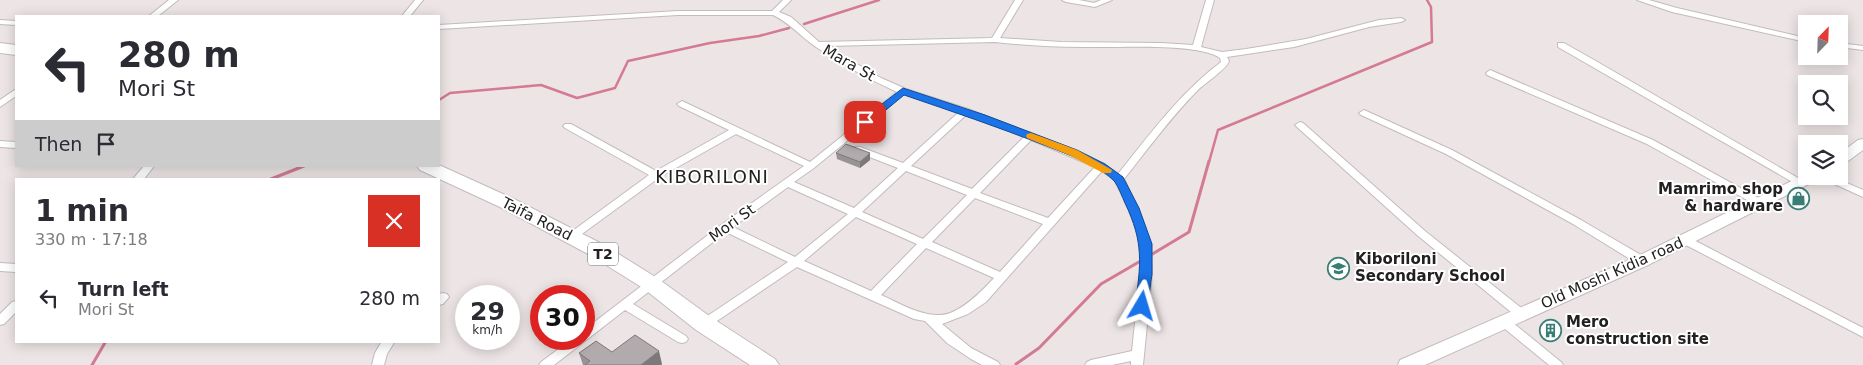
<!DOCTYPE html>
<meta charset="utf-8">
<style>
body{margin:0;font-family:"DejaVu Sans",sans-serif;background:#f7f7f7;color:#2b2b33;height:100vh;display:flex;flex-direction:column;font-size:19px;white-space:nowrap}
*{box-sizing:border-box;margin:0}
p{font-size:16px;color:#7c7c81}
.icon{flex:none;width:28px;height:28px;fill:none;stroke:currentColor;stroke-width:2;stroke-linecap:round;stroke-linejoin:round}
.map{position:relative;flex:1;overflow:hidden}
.sheet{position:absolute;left:15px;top:178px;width:425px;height:165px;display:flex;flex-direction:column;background:#fff;border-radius:0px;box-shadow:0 2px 12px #0003}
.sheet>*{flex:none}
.top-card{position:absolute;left:15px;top:15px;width:425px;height:152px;border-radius:0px;box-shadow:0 2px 12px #0003;background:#fff;color:#2b2b33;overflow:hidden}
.needle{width:32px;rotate:23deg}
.tools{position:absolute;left:1798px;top:15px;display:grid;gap:10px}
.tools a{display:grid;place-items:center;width:50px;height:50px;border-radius:0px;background:#fff;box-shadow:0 2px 12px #0003;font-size:25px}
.speed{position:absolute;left:455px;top:285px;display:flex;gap:10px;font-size:25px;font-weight:700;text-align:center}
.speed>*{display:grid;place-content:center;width:65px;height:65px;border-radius:50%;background:#fff;box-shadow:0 2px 12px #0003;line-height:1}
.speed small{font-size:12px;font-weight:400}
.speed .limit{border:8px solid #d22;background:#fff;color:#111}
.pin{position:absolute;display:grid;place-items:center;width:42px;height:42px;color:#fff;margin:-21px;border-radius:10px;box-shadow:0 2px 8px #0006}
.me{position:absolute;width:55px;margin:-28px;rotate:7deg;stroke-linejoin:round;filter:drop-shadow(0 0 4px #0008)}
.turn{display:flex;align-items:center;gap:18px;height:105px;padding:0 20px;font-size:22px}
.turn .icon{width:65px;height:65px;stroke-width:2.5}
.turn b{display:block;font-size:35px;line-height:42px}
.then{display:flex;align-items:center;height:48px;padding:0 20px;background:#0003;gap:10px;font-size:19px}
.round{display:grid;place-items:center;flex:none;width:52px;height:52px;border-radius:0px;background:#f7f7f7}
.overview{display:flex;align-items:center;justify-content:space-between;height:85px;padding:0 20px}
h1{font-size:30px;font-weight:800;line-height:38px}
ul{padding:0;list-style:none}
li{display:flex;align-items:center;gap:15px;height:70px;padding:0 20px}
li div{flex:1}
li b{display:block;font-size:19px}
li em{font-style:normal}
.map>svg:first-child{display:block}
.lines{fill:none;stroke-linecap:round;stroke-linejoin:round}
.stream-far1{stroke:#d47a92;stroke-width:2.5}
.stream{stroke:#d47a92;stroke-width:3}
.street-casing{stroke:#c3bbbd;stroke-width:2}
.secondary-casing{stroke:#c3bbbd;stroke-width:2}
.highway-casing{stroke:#c3bbbd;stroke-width:2}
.street{fill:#fff;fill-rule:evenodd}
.secondary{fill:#fff;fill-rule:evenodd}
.highway{fill:#fff;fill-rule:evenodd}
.wall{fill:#999395}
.shaded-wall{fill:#7d7879}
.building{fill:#b2abad;stroke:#7d7879}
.route{fill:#1a73e8;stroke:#114b97}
.slow{fill:#f59e0b}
.labels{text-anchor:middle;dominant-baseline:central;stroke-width:4;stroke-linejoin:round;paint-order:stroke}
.shield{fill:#fff;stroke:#656364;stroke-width:1}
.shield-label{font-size:14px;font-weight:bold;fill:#232021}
.street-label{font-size:15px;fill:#232021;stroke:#fff}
.poi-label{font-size:15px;font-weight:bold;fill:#232021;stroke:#fff;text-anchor:start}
.quarter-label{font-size:18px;letter-spacing:1px;fill:#232021;stroke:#fff}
</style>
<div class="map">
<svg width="1863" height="365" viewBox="0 0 1863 365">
<rect width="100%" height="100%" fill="#ece4e5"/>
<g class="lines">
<path class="stream-far1" d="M804,24L879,0
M439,100L450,93L541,85L577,98L615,88L628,61L710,43L759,36L789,28
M1209,162L1218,130L1432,42L1431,7L1427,0"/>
<path class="stream" d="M271,179L304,166
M1149,256L1189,232L1209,161
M1016,364L1039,348L1101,284L1144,259
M92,365L106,341"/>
<defs>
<path id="street" d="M169,0H178L158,16H149Z
M415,0H423L410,16H402Z
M783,0H791L779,12L791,17L819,42L992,38L1015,0H1023L1000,38L1061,42L1161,43L1193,45L1206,0H1214L1201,47L1222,52L1246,49L1306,39L1379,20L1401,18L1405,20L1401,22L1369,27L1294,47L1227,57L1229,61C1227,69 1205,83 1198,90C1171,117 1148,149 1124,179L1138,208L1151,244L1152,274L1143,365H1131V361L1112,365H1085L1087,362L1091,360L1132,351L1140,274L1141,244L1128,208L1115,181L1102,171L986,302L968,314L942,324L971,348L998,362L1000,365H982L971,359L947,343L925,321L914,319L797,267L708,327H700L698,324L700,321L788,262L726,232L633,304L686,336L688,339L686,342L682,343L678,342L625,310L554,365H539L541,362L572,339H584V330L721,225L804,166L736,134L660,177L575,239L571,241L566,237L567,235L649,175L565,128L563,126L565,124H571L656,171L729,130L679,106L677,104L682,101L810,162L897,92C869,79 841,64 816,47C801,37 790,23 773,15H678L439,29V25L678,11H772ZM995,42C1024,45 1054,47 1083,47C1114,48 1198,42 1220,58L1221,62C1180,93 1150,134 1118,174L1104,164L1076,151L968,109L906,89L881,78L826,46ZM904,94L959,112L903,163L860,147H854L852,149L854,151L898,168L854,208L794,182L814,168ZM966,115L1024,137L972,189L911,166ZM1031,140L1095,167L1048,218L980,193ZM906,171L967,195L923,239L862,212ZM788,187L848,214L795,257L733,227ZM975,198L1043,224L1000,272L932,242ZM856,217L917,244L871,291L804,261ZM926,248L994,278C982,291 959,315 940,315C920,316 899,303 881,295Z
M1062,0H1079L1094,3L1101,0H1112L1095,7L1066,2Z
M1637,0H1649L1677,8L1806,38V42L1672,12Z
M0,20L16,21V25L0,24Z
M1558,43H1564L1594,60L1805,182L1800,185L1796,184L1558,47Z
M1839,43L1863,46V50L1839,47Z
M1490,70L1653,140L1764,201L1765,203L1764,205H1756L1647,144L1487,75L1486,73Z
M16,89V96L0,107V100Z
M1364,110L1452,150L1581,220L1646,258L1647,261L1646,264H1638L1573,224L1446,154L1361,115L1359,113Z
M1300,122L1303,123L1425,231L1525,311L1527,314L1525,317H1517L1417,235L1297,127L1295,125Z
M0,141L16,142V148L0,147Z
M144,166H154L144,179H133Z
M1817,176H1831L1863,190V197Z
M1686,236L1863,328V337L1682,243L1681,240Z
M0,263L16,264V272L0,271Z
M443,293L447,294L449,297L443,304L439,305V294Z
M16,301V312L4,324L0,325V314L12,302Z
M1503,317L1507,318L1561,362L1563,365H1549L1499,324L1497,321L1499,318Z
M382,341H395L387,354L384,365H372L375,353Z"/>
<path id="secondary" d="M1863,139V150L1844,164L1839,165V154L1858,140Z
M1806,174V176H1821L1819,179L1648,265L1425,365H1398L1400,360L1636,257Z"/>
<path id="highway" d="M0,43L16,45V55L0,53Z
M439,165L514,199L604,245L657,278L712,318L775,359L779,365H750L696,330L643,288L590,255L500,207L420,170L417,166Z"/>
</defs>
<use href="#street" class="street-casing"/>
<use href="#secondary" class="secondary-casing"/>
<use href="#highway" class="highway-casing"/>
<use href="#street" class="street"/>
<use href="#secondary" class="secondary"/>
<use href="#highway" class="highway"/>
</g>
<path class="wall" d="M836,153L870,160L860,168L837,159Z
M612,352L662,364L661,365H583L579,353Z"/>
<path class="shaded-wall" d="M870,153V160L860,168V162Z
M659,351L662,364L661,365H641Z"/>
<path class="building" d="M846,144L870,153L860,162L836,153Z
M635,335L659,351L641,365H585L590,361L579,353L596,341L612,352Z"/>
<path class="route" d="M903,88L985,115L1077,150L1105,164L1123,177L1139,208L1152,244V274L1147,310H1137L1135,306C1141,265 1144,242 1125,203C1122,196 1119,188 1115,182C1103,167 1062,152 1044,145C998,127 951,111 904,95L869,124H861L860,122L861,120Z"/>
<path class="slow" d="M1031,133L1077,150L1112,170L1111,173H1103L1069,155L1027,138L1026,136L1027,134Z"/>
<defs>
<symbol id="shop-ring" viewBox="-11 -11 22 22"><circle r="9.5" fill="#fff" stroke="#397e75" stroke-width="1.5"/><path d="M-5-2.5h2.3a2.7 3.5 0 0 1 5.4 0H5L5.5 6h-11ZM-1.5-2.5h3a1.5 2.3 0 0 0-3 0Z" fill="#397e75"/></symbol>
<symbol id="school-ring" viewBox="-11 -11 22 22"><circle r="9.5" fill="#fff" stroke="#397e75" stroke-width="1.5"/><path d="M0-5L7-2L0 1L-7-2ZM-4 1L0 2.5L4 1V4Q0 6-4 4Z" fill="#397e75"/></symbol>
<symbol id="building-ring" viewBox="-11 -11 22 22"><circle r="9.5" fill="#fff" stroke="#397e75" stroke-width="1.5"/><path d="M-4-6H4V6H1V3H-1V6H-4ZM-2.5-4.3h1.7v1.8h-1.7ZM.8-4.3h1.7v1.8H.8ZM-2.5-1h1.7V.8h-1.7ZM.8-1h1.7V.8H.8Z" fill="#397e75"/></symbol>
</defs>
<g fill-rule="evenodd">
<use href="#shop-ring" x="1786" y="186" width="25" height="25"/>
<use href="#school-ring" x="1326" y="256" width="25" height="25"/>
<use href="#building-ring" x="1538" y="318" width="25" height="25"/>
</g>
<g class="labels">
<rect class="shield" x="588" y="242.5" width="30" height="23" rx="4"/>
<g class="shield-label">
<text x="603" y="254">T2</text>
</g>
<g class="street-label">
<text transform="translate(849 63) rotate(30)">Mara St</text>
<text transform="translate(537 219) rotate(27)">Taifa Road</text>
<text transform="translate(732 223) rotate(-36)">Mori St</text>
<text transform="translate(1612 273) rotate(-24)">Old Moshi Kidia road</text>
</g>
<g class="poi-label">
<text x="1783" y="189" text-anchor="end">Mamrimo shop<tspan x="1783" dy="17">&amp; hardware</tspan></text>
<text x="1355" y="259">Kiboriloni<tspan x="1355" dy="17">Secondary School</tspan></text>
<text x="1566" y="322">Mero<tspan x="1566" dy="17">construction site</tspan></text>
</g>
<g class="quarter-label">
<text x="712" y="176">KIBORILONI</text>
</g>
</g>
</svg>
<div class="tools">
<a><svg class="needle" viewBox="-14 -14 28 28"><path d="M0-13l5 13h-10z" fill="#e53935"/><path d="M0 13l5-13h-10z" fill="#7c7c81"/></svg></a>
<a><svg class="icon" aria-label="search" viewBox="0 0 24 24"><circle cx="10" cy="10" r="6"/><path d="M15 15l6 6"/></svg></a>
<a><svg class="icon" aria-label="layers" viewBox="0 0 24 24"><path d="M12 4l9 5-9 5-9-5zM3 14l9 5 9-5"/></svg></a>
</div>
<div class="speed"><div>29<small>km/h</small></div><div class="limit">30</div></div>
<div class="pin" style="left:865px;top:122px;background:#d93025"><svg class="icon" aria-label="arrive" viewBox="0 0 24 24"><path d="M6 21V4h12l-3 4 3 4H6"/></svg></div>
<svg class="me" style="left:1142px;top:306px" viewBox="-20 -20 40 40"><path d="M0-17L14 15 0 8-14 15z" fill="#1a73e8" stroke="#fff" stroke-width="4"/></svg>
<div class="top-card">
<div class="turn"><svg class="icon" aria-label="left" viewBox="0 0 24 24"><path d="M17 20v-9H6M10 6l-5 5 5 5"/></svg><div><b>280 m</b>Mori St</div></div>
<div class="then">Then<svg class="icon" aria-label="arrive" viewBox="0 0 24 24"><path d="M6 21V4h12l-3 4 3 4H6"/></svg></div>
</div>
<section class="sheet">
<div class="overview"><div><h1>1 min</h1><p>330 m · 17:18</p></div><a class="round" style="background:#d93025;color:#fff"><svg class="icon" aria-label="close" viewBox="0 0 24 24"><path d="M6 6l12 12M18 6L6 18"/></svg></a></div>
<ul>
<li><svg class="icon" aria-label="left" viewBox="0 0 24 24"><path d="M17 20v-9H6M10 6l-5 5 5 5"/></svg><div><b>Turn left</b><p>Mori St</p></div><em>280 m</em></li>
</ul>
</section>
</div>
